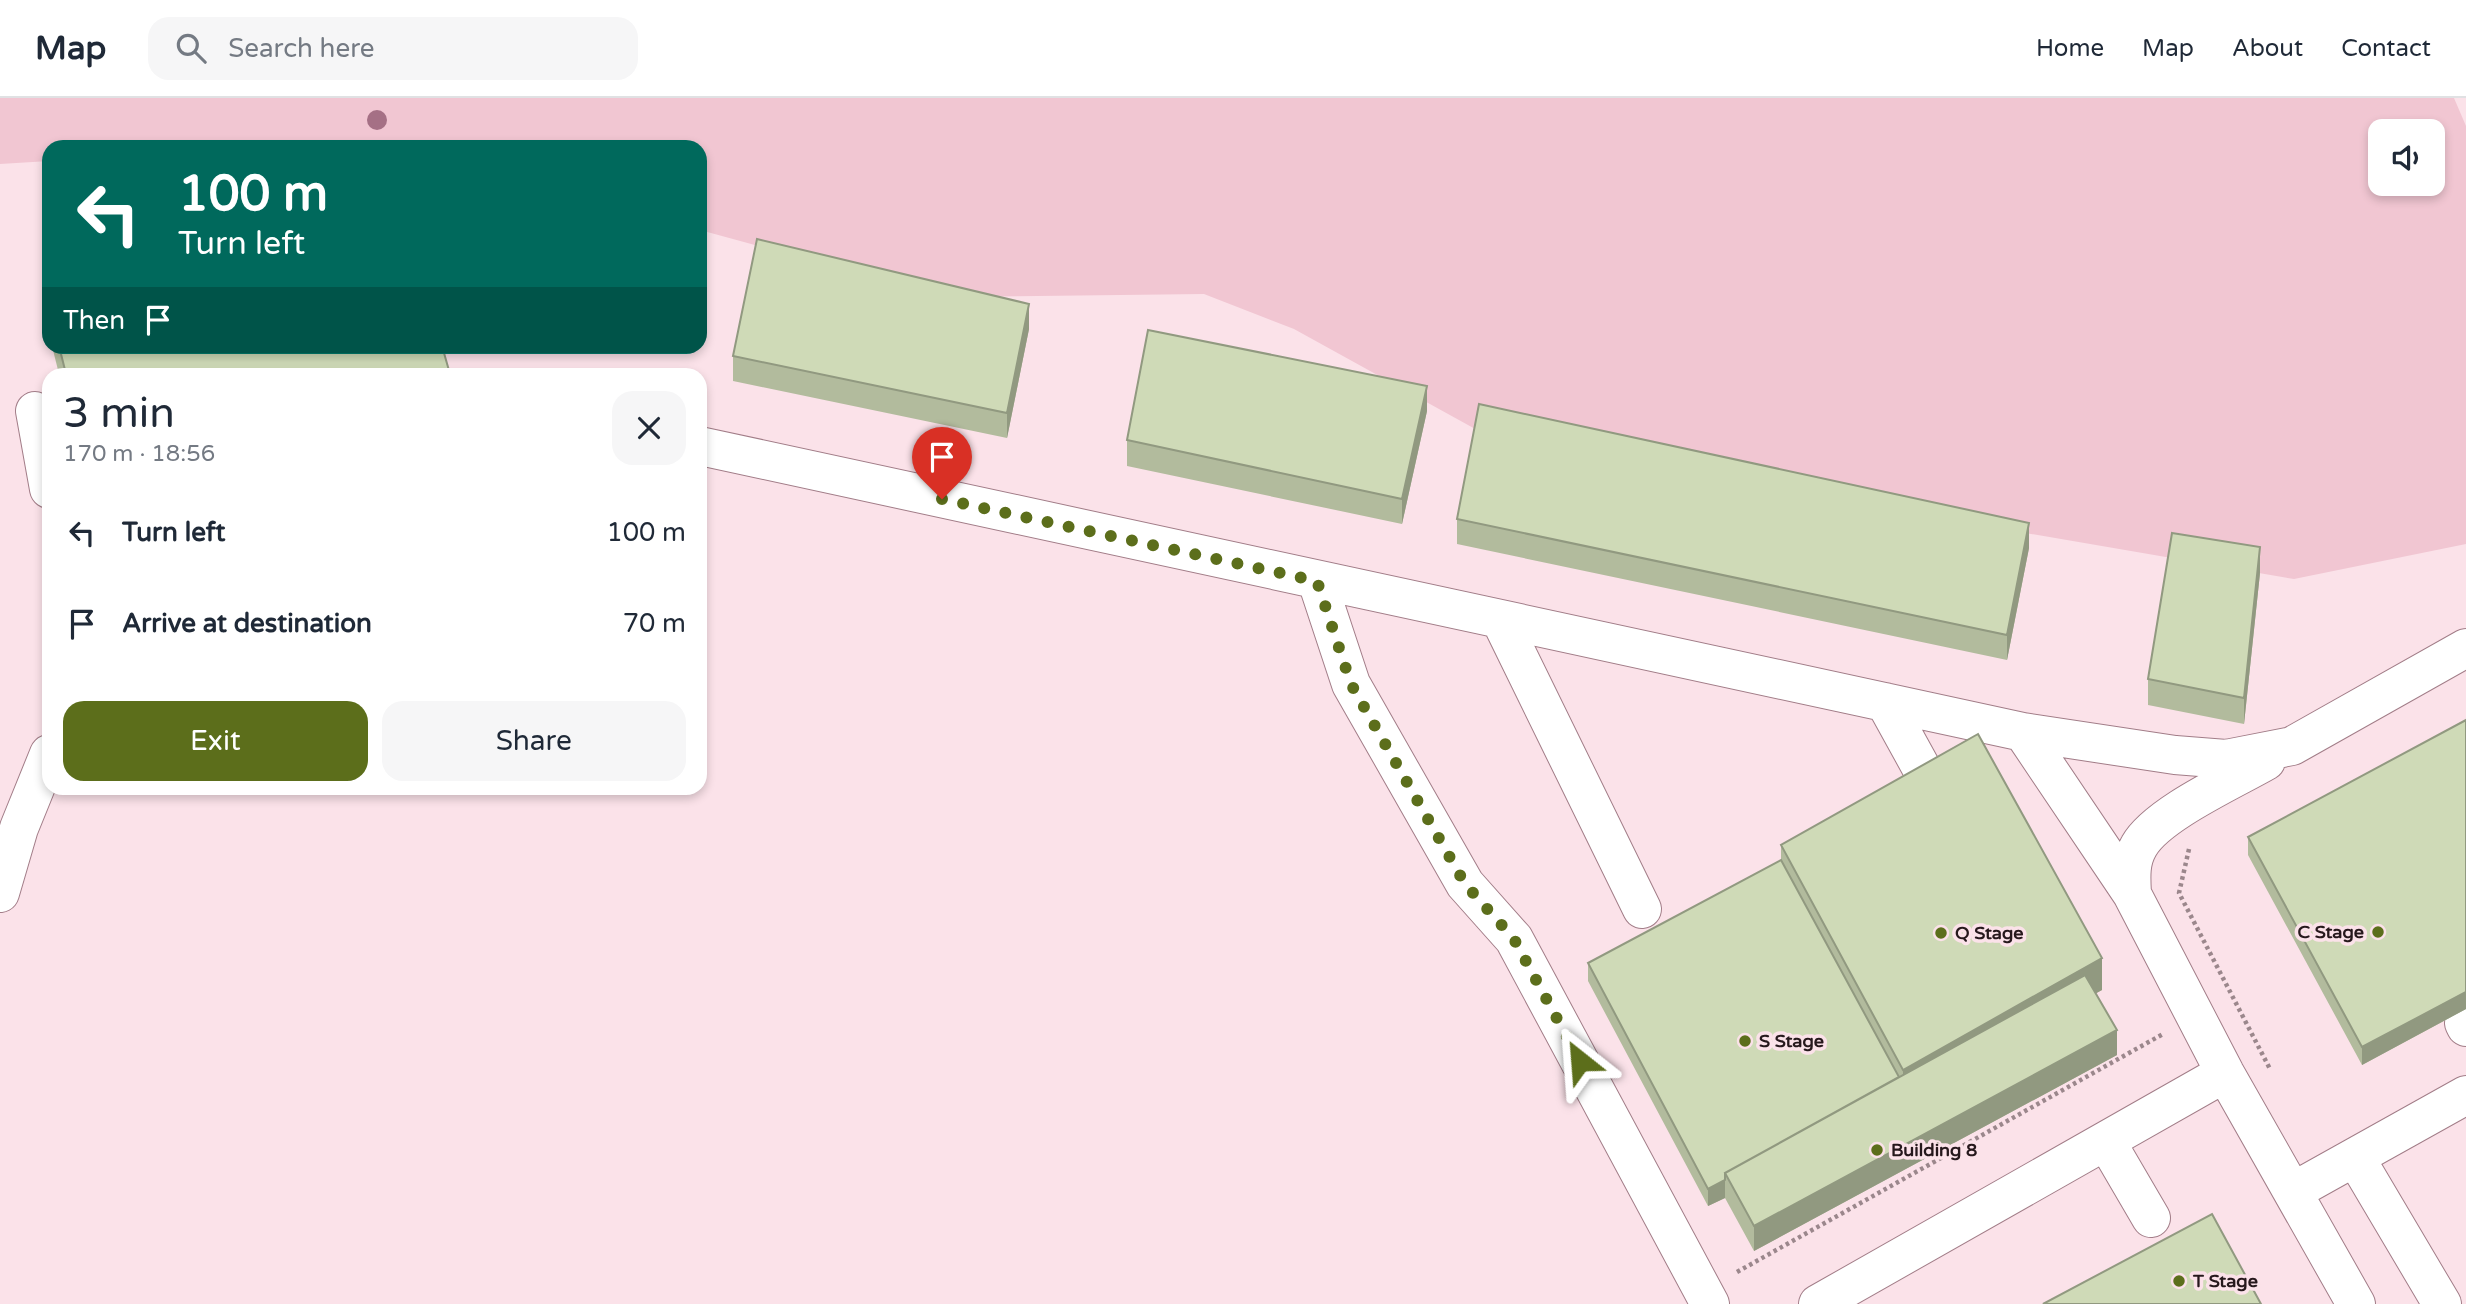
<!DOCTYPE html>
<meta charset="utf-8">
<style>
body{margin:0;font-family:"Varela Round",sans-serif;background:#f6f6f7;color:#1f2937;height:100vh;display:flex;flex-direction:column;font-size:26px;white-space:nowrap}
*{box-sizing:border-box;margin:0}
p{font-size:23px;color:#747a83}
.icon{flex:none;width:38px;height:38px;fill:none;stroke:currentColor;stroke-width:2;stroke-linecap:round;stroke-linejoin:round}
.map{position:relative;flex:1;overflow:hidden}
.drawer{position:absolute;left:42px;top:270px;width:665px;height:427px;display:flex;flex-direction:column;background:#fff;border-radius:21px;box-shadow:0 4px 10px #0003}
.drawer>*{flex:none}
.banner{position:absolute;left:42px;top:42px;width:665px;height:214px;border-radius:21px;box-shadow:0 4px 10px #0003;background:#00695c;color:#fff;overflow:hidden}
.fabs{position:absolute;left:2368px;top:21px;display:grid;gap:14px}
.fabs a{display:grid;place-items:center;width:77px;height:77px;border-radius:14px;background:#fff;box-shadow:0 4px 10px #0003;font-size:35px}
.pin{position:absolute;display:grid;place-items:center;width:60px;height:60px;color:#fff;margin:-72px -30px;border-radius:50% 50% 50% 0;rotate:-45deg;box-shadow:0 0 7px #0007}
.pin .icon{rotate:45deg}
.me{position:absolute;width:77px;margin:-38px;rotate:332deg;stroke-linejoin:round;filter:drop-shadow(0 0 5px #0008)}
.turn{display:flex;align-items:center;gap:24px;height:147px;padding:0 21px;font-size:32px}
.turn .icon{width:91px;height:91px;stroke-width:2.5}
.turn b{display:block;font-size:49px;line-height:60px}
.then{display:flex;align-items:center;height:66px;padding:0 21px;background:#0003;gap:14px;font-size:26px}
.round{display:grid;place-items:center;flex:none;width:74px;height:74px;border-radius:21px;background:#f6f6f7}
.head{display:flex;align-items:center;justify-content:space-between;height:119px;padding:0 21px}
h1{font-size:42px;font-weight:600;line-height:52px}
.cta{display:flex;gap:14px;margin-top:auto;padding:14px 21px}
.cta a{flex:1;height:80px;border-radius:21px;background:#5c6e1b;color:#fff;font-size:28px;font-weight:600;line-height:80px;text-align:center}
.cta a+a{background:#f6f6f7;color:#1f2937}
ul{padding:0;list-style:none}
li{display:flex;align-items:center;gap:21px;height:91px;padding:0 21px}
li div{flex:1}
li b{display:block;font-size:26px}
li em{font-style:normal}
header{display:flex;align-items:center;gap:42px;box-sizing:border-box;height:98px;padding:0 35px;background:#fff;border-bottom:2px solid #e0e1e3}
header strong{font-size:33px}
nav{display:flex;gap:38px;margin-inline-start:auto;font-size:24px}
.search{width:490px;height:63px;background:#f6f6f7;display:flex;align-items:center;gap:18px;box-sizing:border-box;padding:0 24px;border-radius:21px;color:#747a83;font-size:26px}
.map>svg:first-child{display:block}
.green{fill:#f1c6d2;fill-rule:evenodd}
.lines{fill:none;stroke-linecap:round;stroke-linejoin:round}
.minor-casing{stroke:#a27d88;stroke-width:40}
.path{stroke:#9b878c;stroke-width:4.5;stroke-dasharray:3.5 3.5;stroke-linecap:butt}
.minor{stroke:#fff;stroke-width:38}
.tree{fill:#a57085}
.wall{fill:#b2bb9d}
.shaded-wall{fill:#919980}
.building{fill:#cfdab7;stroke:#919980;stroke-width:2}
.route{stroke:#5c6e1b;stroke-width:12;stroke-dasharray:0 21.6}
.poi-dot{fill:#5c6e1b;stroke:#fbe2e9;stroke-width:2.5}
.labels{text-anchor:middle;dominant-baseline:central;stroke-width:7;stroke-linejoin:round;paint-order:stroke}
.poi-label{font-size:18px;font-weight:bold;fill:#26181c;stroke:#fbe2e9;text-anchor:start}
</style>
<header>
<strong>Map</strong>
<div class="search"><svg class="icon" aria-label="search" viewBox="0 0 24 24"><circle cx="10" cy="10" r="6"/><path d="M15 15l6 6"/></svg>Search here</div>
<nav><a>Home</a><a>Map</a><a>About</a><a>Contact</a></nav>
</header>
<div class="map">
<svg width="2466" height="1206" viewBox="0 0 2466 1206">
<rect width="100%" height="100%" fill="#fbe2e9"/>
<path class="green" d="M0,0H2454L2466,28V446L2294,481L1915,416L1526,359L1294,231L1204,196L944,199L700,132V49H449L379,44L293,49H49V63L0,66ZM2380,33H2432V86H2380Z"/>
<g class="lines">
<defs>
<path id="minor" d="M35,313L49,391
M700,348L2023,634L2132,796L2225,975L2356,1206
M1317,483L1351,586L1465,786L1514,841L1710,1206
M1500,521L1642,811
M1885,604L1923,673
M2023,634L2175,657L2226,661L2292,648L2466,550
M0,795L19,730L49,656
M2132,796C2131,779 2130,763 2139,748C2157,716 2233,682 2266,663
M2464,925L2466,929
M2106,1043L2151,1120
M2355,1059L2442,1206
M2294,1093L2466,997
M1818,1206L2225,975"/>
</defs>
<use href="#minor" class="minor-casing"/>
<path class="path" d="M2189,751L2179,795L2270,971
M1737,1174L2163,936"/>
<use href="#minor" class="minor"/>
</g>
<circle class="tree" cx="377" cy="22" r="10"/>
<path class="wall" d="M1029,231L1007,340L733,283V258Z
M52,248H442L450,276H59Z
M1427,313L1402,426L1127,368V342Z
M1457,421L2029,450L2007,562L1457,446Z
M2260,475L2244,626L2148,607V581Z
M2466,622V911L2362,967L2248,757V739Z
M1781,747L2102,892L2096,895L2117,957L1754,1153L1725,1100L1708,1108L1588,883V865L1781,762Z"/>
<path class="shaded-wall" d="M1029,206V231L1007,340V315Z
M1427,288V313L1402,426V401Z
M2029,425V450L2007,562V537Z
M2260,449V475L2244,626V600Z
M2102,860V892L1903,1004V972Z
M2466,894V911L2362,967V949Z
M2117,932V957L1754,1153V1128Z
M1725,1082V1100L1708,1108V1091Z"/>
<path class="building" d="M757,141L1029,206L1007,315L733,258Z
M1148,232L1427,288L1402,401L1127,342Z
M59,248H442L450,276H66Z
M1479,306L2029,425L2007,537L1457,421Z
M2172,435L2260,449L2244,600L2148,581Z
M2466,622V894L2362,949L2248,739Z
M1978,636L2102,860L1903,972L1781,747Z
M1781,762L1899,979L1725,1075V1082L1708,1091L1588,865Z
M2085,877L2117,932L1754,1128L1725,1075Z
M2212,1116L2261,1206H2043Z"/>
<g class="lines">
<path class="route" d="M942,401L1317,483L1351,586L1465,786L1514,841L1580,963"/>
</g>
<g class="poi-dot">
<circle cx="2378" cy="834" r="7"/>
<circle cx="1941" cy="835" r="7"/>
<circle cx="1745" cy="943" r="7"/>
<circle cx="1877" cy="1052" r="7"/>
<circle cx="2179" cy="1183" r="7"/>
</g>
<g class="labels">
<g class="poi-label">
<text x="2364" y="834" text-anchor="end">C Stage</text>
<text x="1955" y="835">Q Stage</text>
<text x="1759" y="943">S Stage</text>
<text x="1891" y="1052">Building 8</text>
<text x="2193" y="1183">T Stage</text>
</g>
</g>
</svg>
<div class="fabs">
<a><svg class="icon" aria-label="sound" viewBox="0 0 24 24"><path d="M4 9h4l5-4v14l-5-4H4zM17 9q2 3 0 6"/></svg></a>
</div>
<div class="pin" style="left:942px;top:401px;background:#d93025"><svg class="icon" aria-label="arrive" viewBox="0 0 24 24"><path d="M6 21V4h12l-3 4 3 4H6"/></svg></div>
<svg class="me" style="left:1580px;top:963px" viewBox="-20 -20 40 40"><path d="M0-17L14 15 0 8-14 15z" fill="#5c6e1b" stroke="#fff" stroke-width="4"/></svg>
<div class="banner">
<div class="turn"><svg class="icon" aria-label="left" viewBox="0 0 24 24"><path d="M17 20v-9H6M10 6l-5 5 5 5"/></svg><div><b>100 m</b>Turn left</div></div>
<div class="then">Then<svg class="icon" aria-label="arrive" viewBox="0 0 24 24"><path d="M6 21V4h12l-3 4 3 4H6"/></svg></div>
</div>
<section class="drawer">
<div class="head"><div><h1>3 min</h1><p>170 m · 18:56</p></div><a class="round"><svg class="icon" aria-label="close" viewBox="0 0 24 24"><path d="M6 6l12 12M18 6L6 18"/></svg></a></div>
<ul>
<li><svg class="icon" aria-label="left" viewBox="0 0 24 24"><path d="M17 20v-9H6M10 6l-5 5 5 5"/></svg><div><b>Turn left</b></div><em>100 m</em></li>
<li><svg class="icon" aria-label="arrive" viewBox="0 0 24 24"><path d="M6 21V4h12l-3 4 3 4H6"/></svg><div><b>Arrive at destination</b></div><em>70 m</em></li>
</ul>
<div class="cta"><a>Exit</a><a>Share</a></div>
</section>
</div>
